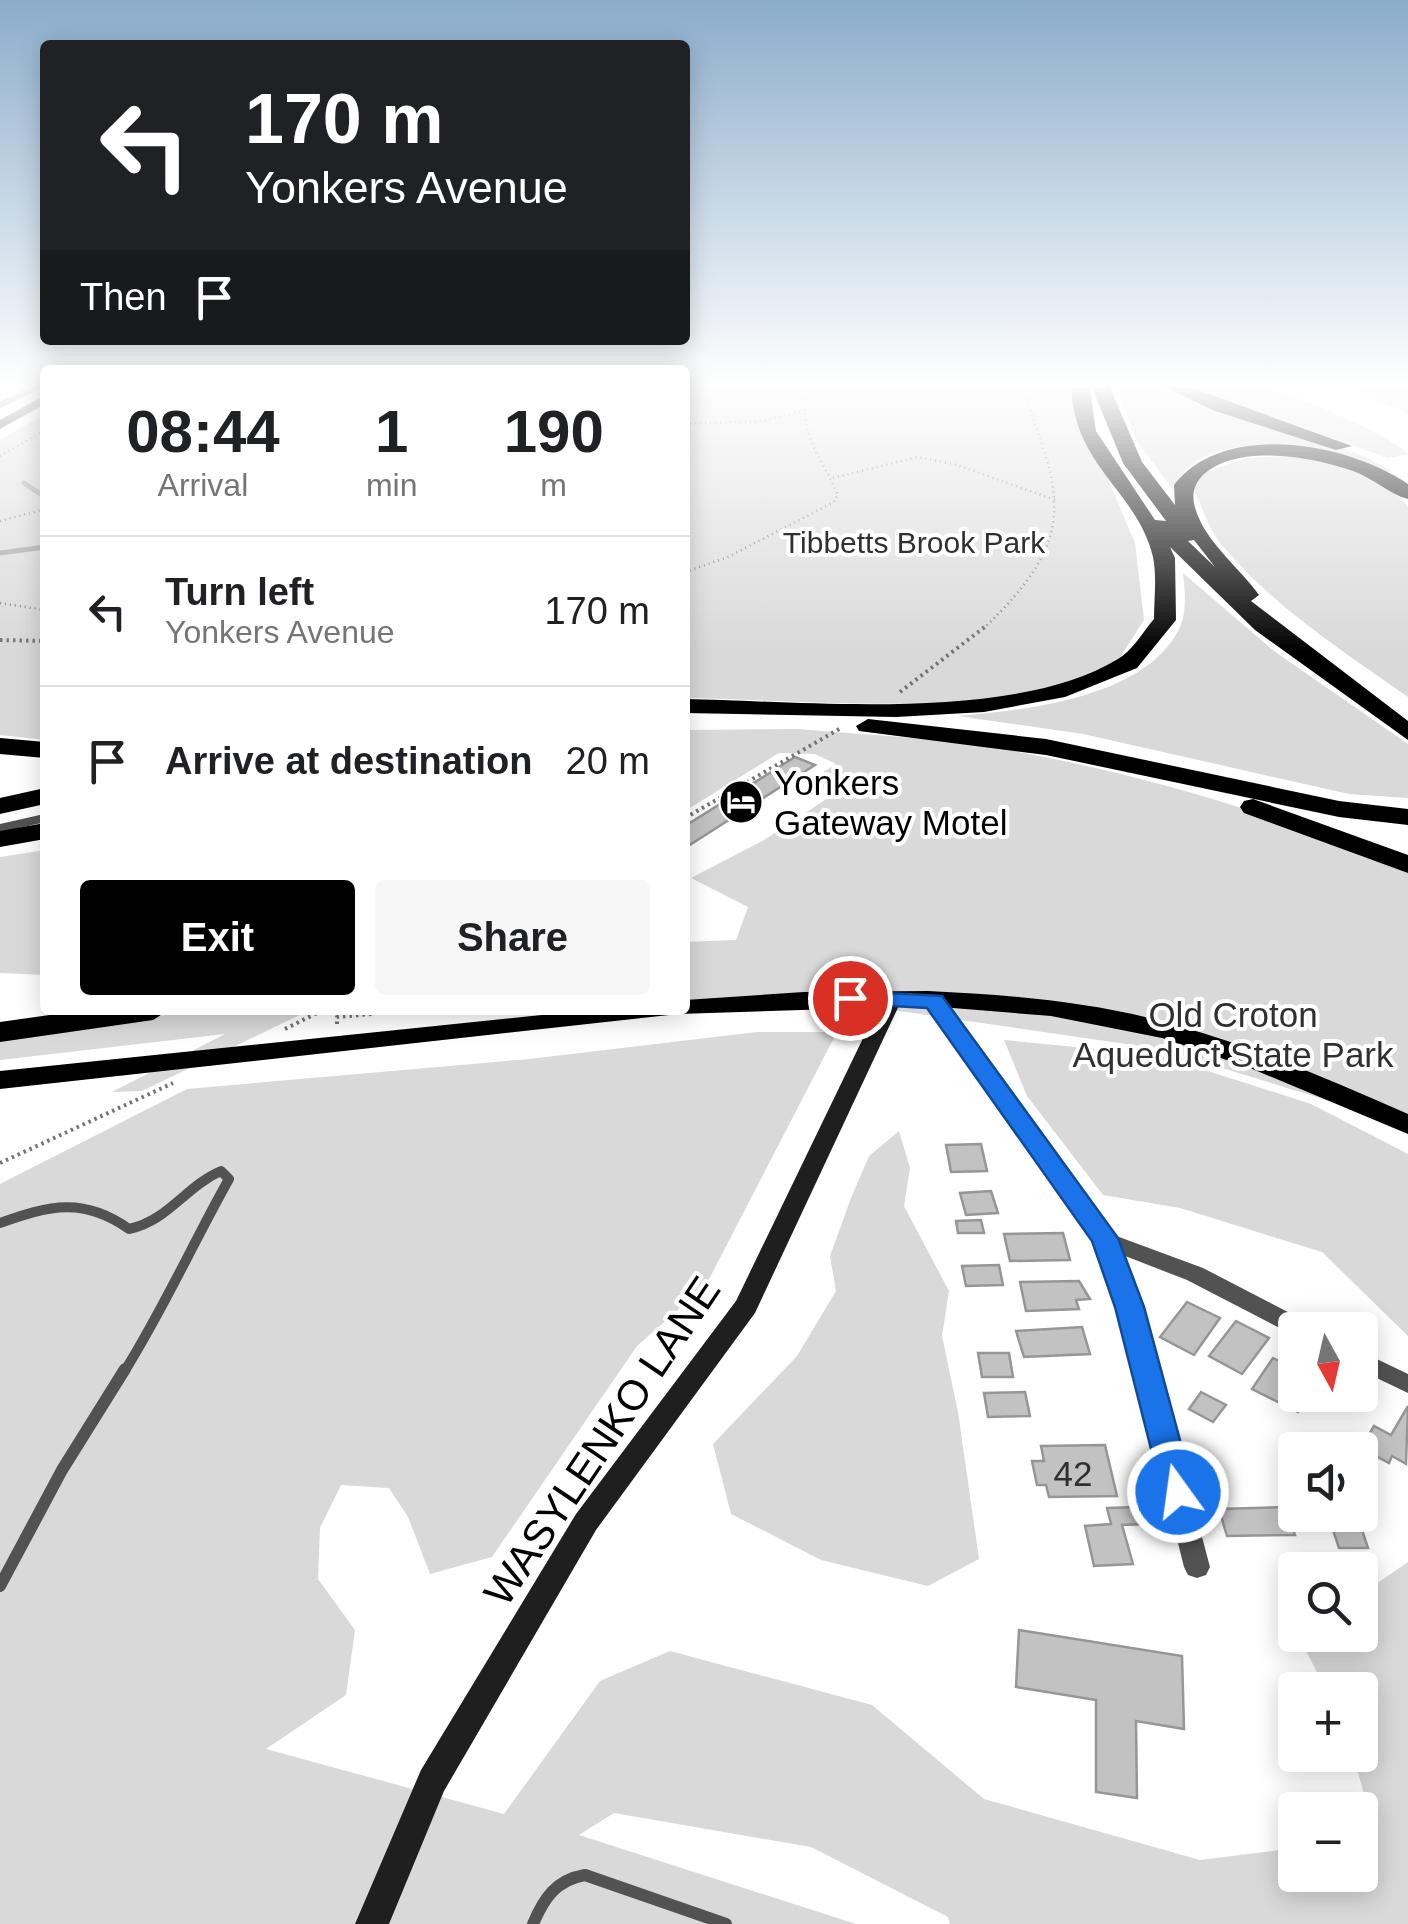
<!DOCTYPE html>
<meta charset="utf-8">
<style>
body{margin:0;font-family:Arial,sans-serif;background:#f6f6f6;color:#202124;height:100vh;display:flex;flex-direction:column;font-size:38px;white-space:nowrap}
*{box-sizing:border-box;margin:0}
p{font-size:32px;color:#757577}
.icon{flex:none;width:55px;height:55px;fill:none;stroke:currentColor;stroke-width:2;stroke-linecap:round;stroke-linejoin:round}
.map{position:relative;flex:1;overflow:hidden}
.drawer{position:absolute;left:40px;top:365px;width:650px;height:650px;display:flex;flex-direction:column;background:#fff;border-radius:10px;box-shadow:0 5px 25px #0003}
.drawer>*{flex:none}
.hud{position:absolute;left:40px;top:40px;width:650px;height:305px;border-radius:10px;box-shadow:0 5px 25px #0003;background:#202124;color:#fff;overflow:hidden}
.needle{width:65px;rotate:172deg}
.tools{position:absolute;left:1278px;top:1312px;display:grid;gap:20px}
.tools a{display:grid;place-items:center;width:100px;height:100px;border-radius:10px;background:#fff;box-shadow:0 5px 25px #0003;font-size:50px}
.pin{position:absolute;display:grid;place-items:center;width:85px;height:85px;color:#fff;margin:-42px;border:5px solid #fff;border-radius:50%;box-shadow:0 2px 10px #0007}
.me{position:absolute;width:110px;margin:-55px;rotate:346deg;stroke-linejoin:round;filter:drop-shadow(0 0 8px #0008)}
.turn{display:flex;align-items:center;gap:35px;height:210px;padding:0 40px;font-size:45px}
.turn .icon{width:130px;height:130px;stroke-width:2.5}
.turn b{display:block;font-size:70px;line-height:85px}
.then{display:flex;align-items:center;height:95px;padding:0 40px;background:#0003;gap:20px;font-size:38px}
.eta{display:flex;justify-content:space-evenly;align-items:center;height:170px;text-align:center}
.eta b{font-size:60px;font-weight:800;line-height:70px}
.cta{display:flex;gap:20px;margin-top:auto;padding:20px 40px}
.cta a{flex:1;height:115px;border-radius:10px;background:#000;color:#fff;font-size:40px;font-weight:800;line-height:115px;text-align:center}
.cta a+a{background:#f6f6f6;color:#202124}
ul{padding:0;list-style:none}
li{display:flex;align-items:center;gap:30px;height:150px;padding:0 40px;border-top:2px solid #e0e0e0}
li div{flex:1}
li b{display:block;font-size:38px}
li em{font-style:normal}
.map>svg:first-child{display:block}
.green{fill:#d9d9d9}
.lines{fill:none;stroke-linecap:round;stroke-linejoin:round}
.stream{stroke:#a0a0a0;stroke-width:5}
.building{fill:#c2c2c2;stroke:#969696;stroke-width:2.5}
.path-far1{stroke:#747474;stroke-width:2.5;stroke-dasharray:1 4;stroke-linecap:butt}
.path{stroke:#747474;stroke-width:4;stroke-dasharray:2.5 4;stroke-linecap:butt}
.lane-far3{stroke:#525252;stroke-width:6}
.lane-far2{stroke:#525252;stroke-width:8}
.lane-far1{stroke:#525252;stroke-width:10}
.lane{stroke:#525252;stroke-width:12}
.street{fill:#525252;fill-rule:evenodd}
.secondary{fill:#1f1f1f;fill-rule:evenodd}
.primary{fill:#000;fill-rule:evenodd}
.highway{fill:#000;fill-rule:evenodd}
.route{fill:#1a73e8;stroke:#114b97;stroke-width:2.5}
.labels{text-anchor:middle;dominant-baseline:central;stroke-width:8;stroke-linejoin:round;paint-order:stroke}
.far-park-label{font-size:30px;fill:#303030;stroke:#fff}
.poi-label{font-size:35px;fill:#000;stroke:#fff;text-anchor:start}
.park-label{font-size:35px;fill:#303030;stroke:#fff}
.near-number-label{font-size:35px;fill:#303030}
.near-street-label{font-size:42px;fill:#000;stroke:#fff}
</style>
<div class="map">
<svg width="1408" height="1924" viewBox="0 0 1408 1924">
<rect width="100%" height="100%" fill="#fff"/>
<path class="green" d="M685,383H1067L1135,543L1144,620L1112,670C1086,678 1058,689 1031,694C919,712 798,700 685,698Z
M1115,383H1160L1366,457L1393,472C1376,472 1353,459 1334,454C1284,443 1196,433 1173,490L1136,440Z
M1180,383C1203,383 1229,380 1251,383C1279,387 1392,435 1408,454L1388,458Z
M1338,383H1408V414Z
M45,414V740L0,735V440Z
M1286,456L1316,459L1385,481L1408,507V697C1344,652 1271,605 1222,545C1209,530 1202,507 1194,489L1201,474L1247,458Z
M1183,573L1274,651L1408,744V798L1349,794L1083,734L958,716C1026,710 1147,698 1180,627C1187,611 1185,590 1183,573Z
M798,729C864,735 932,737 997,748C1135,772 1279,814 1408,870V1125L1160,1049L885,1009L685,1001V942L736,940L748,907L691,878L764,840L834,794L807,782L836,764L815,754L779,753L685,811V730Z
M45,850V975L0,973V857Z
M200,1010H310L142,1091L112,1092L225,1034L0,1060V1039Z
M757,1032H837L706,1285L637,1346L492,1557L430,1574L408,1517L389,1488L341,1485L320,1528L318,1579L355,1630L346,1695L266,1749L504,1814L600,1681L670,1651L872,1705L984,1799L1200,1860L1295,1848V1875H1360V1840L1376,1837L1353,1755H1360V1690H1326L1298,1635H1360V1595L1408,1562V1924H950L948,1917L811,1847L614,1813L579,1835L856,1924H0V1184L187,1089L529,1059Z
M1004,1040L1158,1055L1311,1104L1408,1154V1336L1322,1252L1180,1208L1103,1195L1027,1096Z
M899,1131L910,1168L904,1206L949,1291L942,1336L958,1412L979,1559L928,1586L821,1560L731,1514L713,1444L797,1356L836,1291L830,1256L851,1198L869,1156Z"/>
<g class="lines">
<path class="stream" d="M24,483L45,497
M0,553L45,547"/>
</g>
<path class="building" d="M795,757L815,765L685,848V826Z
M981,1144L987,1171L951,1172L946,1145Z
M991,1191L998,1213L966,1215L960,1193Z
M981,1220L984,1233H958L956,1221Z
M1063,1233L1070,1260L1010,1261L1004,1234Z
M999,1265L1003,1285L966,1286L962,1266Z
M1079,1281L1090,1299L1076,1300L1079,1309L1026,1311L1020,1282Z
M1187,1302L1220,1318L1194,1355L1160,1337Z
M1236,1321L1269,1338L1242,1374L1209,1356Z
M1082,1327L1090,1354L1024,1357L1016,1331Z
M978,1353H1009L1013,1377H982Z
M1273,1358L1295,1369V1395H1309L1298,1412L1252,1389Z
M1025,1392L1030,1416L988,1417L984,1393Z
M1201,1392L1226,1405L1213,1422L1189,1409Z
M1408,1406L1406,1464L1392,1456L1389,1463L1361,1448L1374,1426L1391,1435Z
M1105,1445L1117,1496L1049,1497L1046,1485H1037L1032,1461H1044L1041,1446Z
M1139,1507L1144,1524L1122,1525L1133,1564L1094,1566L1085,1526L1111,1524L1107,1508Z
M1285,1507L1295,1535L1227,1536L1219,1509Z
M1328,1515H1357L1368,1548H1339Z
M1019,1630L1182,1656L1184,1729L1136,1721L1137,1798L1096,1792V1700L1016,1687Z"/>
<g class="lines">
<path class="path-far1" d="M685,424L762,421L800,412
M0,456L45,430
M833,478L918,457L957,465L1058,501
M0,521L45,509
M685,572L728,557L834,502L838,495C822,457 789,423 814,383
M0,603L45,610
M983,629C1080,537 1063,497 1020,383"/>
<path class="path" d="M0,640L45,641
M900,692L986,626
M685,818L841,728
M337,1024V1017L372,1014L371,1010
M285,1029L323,1010
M0,1163L173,1083"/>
<path class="lane-far3" d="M0,405L41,385L28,383"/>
<path class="lane-far2" d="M0,828L45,818"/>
<path class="lane-far1" d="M0,1223C50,1205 84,1197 129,1229C168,1221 186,1186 221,1171L229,1179C193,1243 163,1310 124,1372"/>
<path class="lane" d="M0,1586L62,1470L125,1369
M533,1924C544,1898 556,1880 585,1875L726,1924"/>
<path class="street" d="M934,995L940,997L1111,1234L1203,1268L1311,1324L1314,1330H1295V1336L1187,1280L1120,1254L1141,1307L1210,1567L1206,1575L1197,1578L1188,1575L1184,1567L1119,1307L1094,1241L925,1001Z
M1360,1351L1408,1374V1393L1360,1370Z"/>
<path class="secondary" d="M45,395V404L0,429V420Z
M892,993L902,999L755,1313L596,1530L444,1791L389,1924H355L421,1770L576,1514L736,1301L882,999Z"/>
<path class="primary" d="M928,991C1013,995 1097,1002 1179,1026C1258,1048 1333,1081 1408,1114V1134L1250,1068L1162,1038L1051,1016L928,1006L678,1014L0,1089V1071L590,1010H685V1000L804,992Z"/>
<path class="highway" d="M1071,383H1089L1096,431L1155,520L1166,521L1123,463L1090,383H1108L1142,462L1175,505L1174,485C1224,420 1348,443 1408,484V499C1389,494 1373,478 1353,471C1314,457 1239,443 1204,474C1191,487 1191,499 1198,516C1209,544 1241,570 1259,595L1251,601L1408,721V740L1255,630L1170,547L1175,558L1176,620L1137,668L1065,697L984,712L896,717L685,713V699C806,701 1013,723 1118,659C1132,651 1143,632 1154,619C1154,600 1157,576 1153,557C1137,490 1072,466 1071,383ZM1194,540L1215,567L1188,541Z
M1156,383H1179L1352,446L1336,450L1215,411Z
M868,719L1046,739L1339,801L1408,809V825L1339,817L1046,755L859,731L856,726Z
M0,738L45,742V758L0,754Z
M45,788V804L0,814V798Z
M1253,799L1408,855V873L1244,813L1240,807L1244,801Z
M45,823V839L0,847V831Z
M85,1010H169L153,1020L0,1042V1022Z"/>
</g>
<linearGradient id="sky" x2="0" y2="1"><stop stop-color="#8baccb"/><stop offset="0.59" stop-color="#fff"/><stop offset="1" stop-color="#fff" stop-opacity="0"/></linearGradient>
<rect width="1408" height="652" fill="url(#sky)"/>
<path class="route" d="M850,991L942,996L1118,1238L1144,1307L1194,1492L1189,1502L1178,1506L1167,1502L1162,1492L1115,1307L1092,1241L927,1008L841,1003L838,998Z"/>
<defs>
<symbol id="hotel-disc" viewBox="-11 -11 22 22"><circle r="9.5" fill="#000" stroke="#fff"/><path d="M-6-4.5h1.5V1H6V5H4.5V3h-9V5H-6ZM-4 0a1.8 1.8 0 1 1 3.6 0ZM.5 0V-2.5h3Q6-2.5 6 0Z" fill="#fff"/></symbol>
</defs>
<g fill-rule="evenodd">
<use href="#hotel-disc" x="716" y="777" width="50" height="50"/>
</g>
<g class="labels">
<g class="far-park-label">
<text x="914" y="542">Tibbetts Brook Park</text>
</g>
<g class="poi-label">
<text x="774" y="782">Yonkers<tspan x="774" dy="40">Gateway Motel</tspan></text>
</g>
<g class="park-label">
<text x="1233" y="1014">Old Croton<tspan x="1233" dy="40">Aqueduct State Park</tspan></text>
</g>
<g class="near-number-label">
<text x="1073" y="1473">42</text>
</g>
<g class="near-street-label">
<text transform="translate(602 1441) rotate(-56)">WASYLENKO LANE</text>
</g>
</g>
</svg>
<div class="tools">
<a><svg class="needle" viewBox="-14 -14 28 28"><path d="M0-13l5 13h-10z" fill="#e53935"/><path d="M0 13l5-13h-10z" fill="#757577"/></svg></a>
<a><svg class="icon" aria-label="sound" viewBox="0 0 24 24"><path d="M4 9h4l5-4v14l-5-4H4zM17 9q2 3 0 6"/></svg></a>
<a><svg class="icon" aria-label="search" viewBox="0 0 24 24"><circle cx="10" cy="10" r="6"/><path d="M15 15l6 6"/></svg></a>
<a>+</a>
<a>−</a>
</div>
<div class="pin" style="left:850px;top:998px;background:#d93025"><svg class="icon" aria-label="arrive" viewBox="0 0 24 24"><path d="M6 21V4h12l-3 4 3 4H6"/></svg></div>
<svg class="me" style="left:1178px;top:1492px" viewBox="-20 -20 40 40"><circle r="17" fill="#1a73e8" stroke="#fff" stroke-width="3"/><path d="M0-11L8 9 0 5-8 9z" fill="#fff"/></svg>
<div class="hud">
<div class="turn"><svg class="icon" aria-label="left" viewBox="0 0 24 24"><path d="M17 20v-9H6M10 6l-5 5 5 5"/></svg><div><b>170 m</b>Yonkers Avenue</div></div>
<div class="then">Then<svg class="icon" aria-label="arrive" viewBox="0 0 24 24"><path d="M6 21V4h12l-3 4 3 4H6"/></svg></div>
</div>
<section class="drawer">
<div class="eta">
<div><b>08:44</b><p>Arrival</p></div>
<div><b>1</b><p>min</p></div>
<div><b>190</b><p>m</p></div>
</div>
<ul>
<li><svg class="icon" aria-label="left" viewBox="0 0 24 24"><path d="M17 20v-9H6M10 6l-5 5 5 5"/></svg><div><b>Turn left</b><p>Yonkers Avenue</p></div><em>170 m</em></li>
<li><svg class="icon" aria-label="arrive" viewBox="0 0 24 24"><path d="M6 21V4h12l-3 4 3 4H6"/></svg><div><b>Arrive at destination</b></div><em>20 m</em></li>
</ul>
<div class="cta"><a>Exit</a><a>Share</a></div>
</section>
</div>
